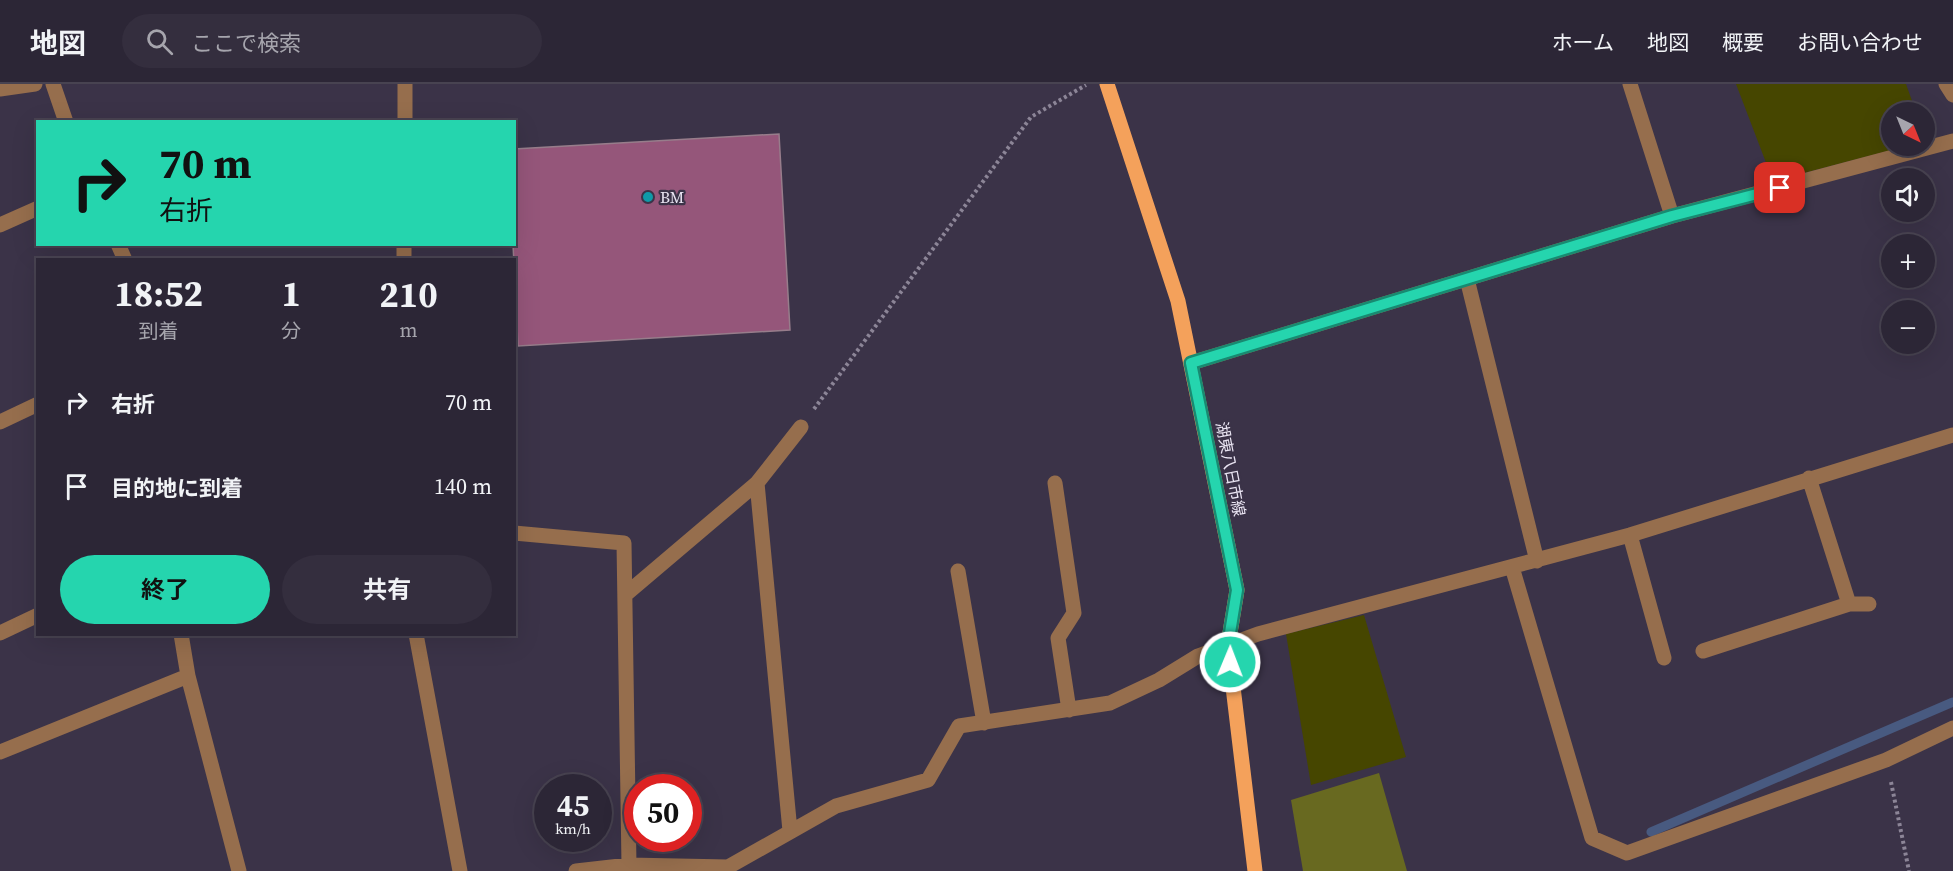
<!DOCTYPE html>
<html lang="ja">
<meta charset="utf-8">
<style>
body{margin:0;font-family:"Source Serif 4","Noto Sans JP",serif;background:#342e3e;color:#f1f3f6;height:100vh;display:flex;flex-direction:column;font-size:22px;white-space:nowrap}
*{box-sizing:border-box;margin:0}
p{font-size:20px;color:#a6a5ad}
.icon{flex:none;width:33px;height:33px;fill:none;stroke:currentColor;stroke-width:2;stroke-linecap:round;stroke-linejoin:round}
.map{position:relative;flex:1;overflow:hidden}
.drawer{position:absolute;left:36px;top:174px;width:480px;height:378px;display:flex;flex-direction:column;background:#2c2636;border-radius:0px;box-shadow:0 6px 24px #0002,0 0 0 2px #484351}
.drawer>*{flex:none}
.hud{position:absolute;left:36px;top:36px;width:480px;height:126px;border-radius:0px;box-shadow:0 6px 24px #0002,0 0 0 2px #484351;background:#25d5ae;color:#111;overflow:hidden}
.needle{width:39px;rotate:137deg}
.buttons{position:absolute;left:1881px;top:18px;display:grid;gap:12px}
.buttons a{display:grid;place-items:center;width:54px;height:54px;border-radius:50%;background:#2c2636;box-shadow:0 6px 24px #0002,0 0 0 2px #484351;font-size:30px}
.speed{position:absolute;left:534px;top:690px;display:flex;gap:12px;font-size:30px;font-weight:700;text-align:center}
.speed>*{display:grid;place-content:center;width:78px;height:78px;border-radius:50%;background:#2c2636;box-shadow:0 6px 24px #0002,0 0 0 2px #484351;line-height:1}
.speed small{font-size:15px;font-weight:400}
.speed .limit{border:9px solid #d22;background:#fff;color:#111}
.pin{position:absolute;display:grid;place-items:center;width:51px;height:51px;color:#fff;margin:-26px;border-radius:12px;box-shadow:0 3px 9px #0006}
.me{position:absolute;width:66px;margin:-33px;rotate:1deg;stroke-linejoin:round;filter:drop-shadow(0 0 4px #0008)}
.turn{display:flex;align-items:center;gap:21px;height:126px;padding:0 24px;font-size:27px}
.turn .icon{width:78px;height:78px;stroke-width:2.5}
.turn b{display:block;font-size:42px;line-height:51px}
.eta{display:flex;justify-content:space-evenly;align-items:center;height:102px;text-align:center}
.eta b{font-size:36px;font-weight:700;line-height:42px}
.primary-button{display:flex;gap:12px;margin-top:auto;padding:12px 24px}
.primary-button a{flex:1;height:69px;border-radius:36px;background:#25d5ae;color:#111;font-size:24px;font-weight:700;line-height:69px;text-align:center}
.primary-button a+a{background:#342e3e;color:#f1f3f6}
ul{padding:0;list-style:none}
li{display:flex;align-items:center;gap:18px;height:84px;padding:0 24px}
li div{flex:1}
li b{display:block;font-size:22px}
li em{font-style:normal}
header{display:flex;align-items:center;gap:36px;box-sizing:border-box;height:84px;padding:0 30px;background:#2c2636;border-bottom:2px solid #484351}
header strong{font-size:28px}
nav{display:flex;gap:33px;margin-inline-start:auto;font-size:21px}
.search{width:420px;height:54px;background:#342e3e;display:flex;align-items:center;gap:15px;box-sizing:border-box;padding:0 21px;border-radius:33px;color:#a6a5ad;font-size:22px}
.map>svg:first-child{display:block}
.green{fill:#464600}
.forest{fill:#686920}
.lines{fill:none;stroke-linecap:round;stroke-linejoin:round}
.stream{stroke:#485a80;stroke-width:9}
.building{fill:#95567a;stroke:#977d8b;stroke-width:1.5}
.path{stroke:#8c8597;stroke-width:4;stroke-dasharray:3 3;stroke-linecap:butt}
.minor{stroke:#966e4d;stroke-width:15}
.major{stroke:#f4a15b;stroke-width:15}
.route-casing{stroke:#188a71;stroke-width:15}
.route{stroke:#25d5ae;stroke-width:10}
.culture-dot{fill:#0f9aa8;stroke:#3b3348;stroke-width:2}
.labels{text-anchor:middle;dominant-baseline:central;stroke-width:4.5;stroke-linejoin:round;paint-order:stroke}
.poi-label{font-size:16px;fill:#eae5f3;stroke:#3b3348;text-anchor:start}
.street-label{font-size:16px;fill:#eae5f3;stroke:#3b3348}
</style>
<header>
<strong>地図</strong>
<div class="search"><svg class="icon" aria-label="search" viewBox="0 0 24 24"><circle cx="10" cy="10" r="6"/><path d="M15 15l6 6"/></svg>ここで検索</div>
<nav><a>ホーム</a><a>地図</a><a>概要</a><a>お問い合わせ</a></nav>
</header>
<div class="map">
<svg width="1953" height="787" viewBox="0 0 1953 787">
<rect width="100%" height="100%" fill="#3b3348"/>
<path class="green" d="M1736,0H1906L1916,28H1892V62H1907L1773,97Z
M1364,531L1406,673L1311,701L1286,550Z"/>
<path class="forest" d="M1379,689L1407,787H1303L1291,716Z"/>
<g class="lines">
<path class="stream" d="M1651,748L1953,618"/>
</g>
<path class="building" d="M779,50L790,246L518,262L513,160L514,65Z"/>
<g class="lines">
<path class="path" d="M814,325L1031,33L1086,1
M1891,698L1909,787"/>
<path class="minor" d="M53,0L66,38
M1630,0L1672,132
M1946,0L1953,11
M0,5L35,0
M405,38V0
M0,141L38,124
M118,160L125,176
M404,176V160
M1467,195L1537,477
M1191,279L1672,132L1953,57
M0,338L38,320
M1809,394L1849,520
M757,399L790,747
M1055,399L1074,529L1058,554L1069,626
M514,449L624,459L629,781
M1630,451L1664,574
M1512,483L1592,754L1627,769L1886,676L1953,644
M958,487L984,639
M625,511L757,399L801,343
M0,549L38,531
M181,550L188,592L239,787
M416,550L460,787
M1703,567L1849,520H1869
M0,668L188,592
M576,787L629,781L728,783L836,722L928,696L959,642L1110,619L1159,596L1198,572L1258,550L1630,451L1953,351"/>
<path class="major" d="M1107,0L1178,217L1237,506L1228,561L1255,787"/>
</g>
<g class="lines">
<defs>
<path id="route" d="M1230,578L1228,561L1237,506L1191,279L1672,132L1780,104"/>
</defs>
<use href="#route" class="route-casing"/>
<use href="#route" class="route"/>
</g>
<circle class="culture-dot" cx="648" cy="113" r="6"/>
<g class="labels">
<g class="poi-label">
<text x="660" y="113">BM</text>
</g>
<g class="street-label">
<text transform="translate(1231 385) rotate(79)">湖東八日市線</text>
</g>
</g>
</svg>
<div class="buttons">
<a><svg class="needle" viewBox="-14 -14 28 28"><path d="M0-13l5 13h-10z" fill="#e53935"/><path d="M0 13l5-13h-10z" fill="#a6a5ad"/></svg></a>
<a><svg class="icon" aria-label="sound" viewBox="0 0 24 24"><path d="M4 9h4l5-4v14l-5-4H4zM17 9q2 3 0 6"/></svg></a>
<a>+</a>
<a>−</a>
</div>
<div class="speed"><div>45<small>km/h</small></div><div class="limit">50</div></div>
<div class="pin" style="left:1780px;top:104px;background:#d93025"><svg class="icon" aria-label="arrive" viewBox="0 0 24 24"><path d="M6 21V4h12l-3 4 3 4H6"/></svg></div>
<svg class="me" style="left:1230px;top:578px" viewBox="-20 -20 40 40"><circle r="17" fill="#25d5ae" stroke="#fff" stroke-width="3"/><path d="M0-11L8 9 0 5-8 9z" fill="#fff"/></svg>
<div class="hud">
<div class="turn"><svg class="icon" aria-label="right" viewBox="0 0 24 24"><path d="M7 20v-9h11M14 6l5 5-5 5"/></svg><div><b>70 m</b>右折</div></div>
</div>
<section class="drawer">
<div class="eta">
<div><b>18:52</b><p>到着</p></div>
<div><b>1</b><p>分</p></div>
<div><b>210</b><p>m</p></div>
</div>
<ul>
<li><svg class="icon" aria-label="right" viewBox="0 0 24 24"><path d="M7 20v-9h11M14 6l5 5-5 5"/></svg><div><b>右折</b></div><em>70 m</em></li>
<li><svg class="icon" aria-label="arrive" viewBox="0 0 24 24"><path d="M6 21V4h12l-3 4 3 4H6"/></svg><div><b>目的地に到着</b></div><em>140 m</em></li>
</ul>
<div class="primary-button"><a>終了</a><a>共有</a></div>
</section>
</div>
